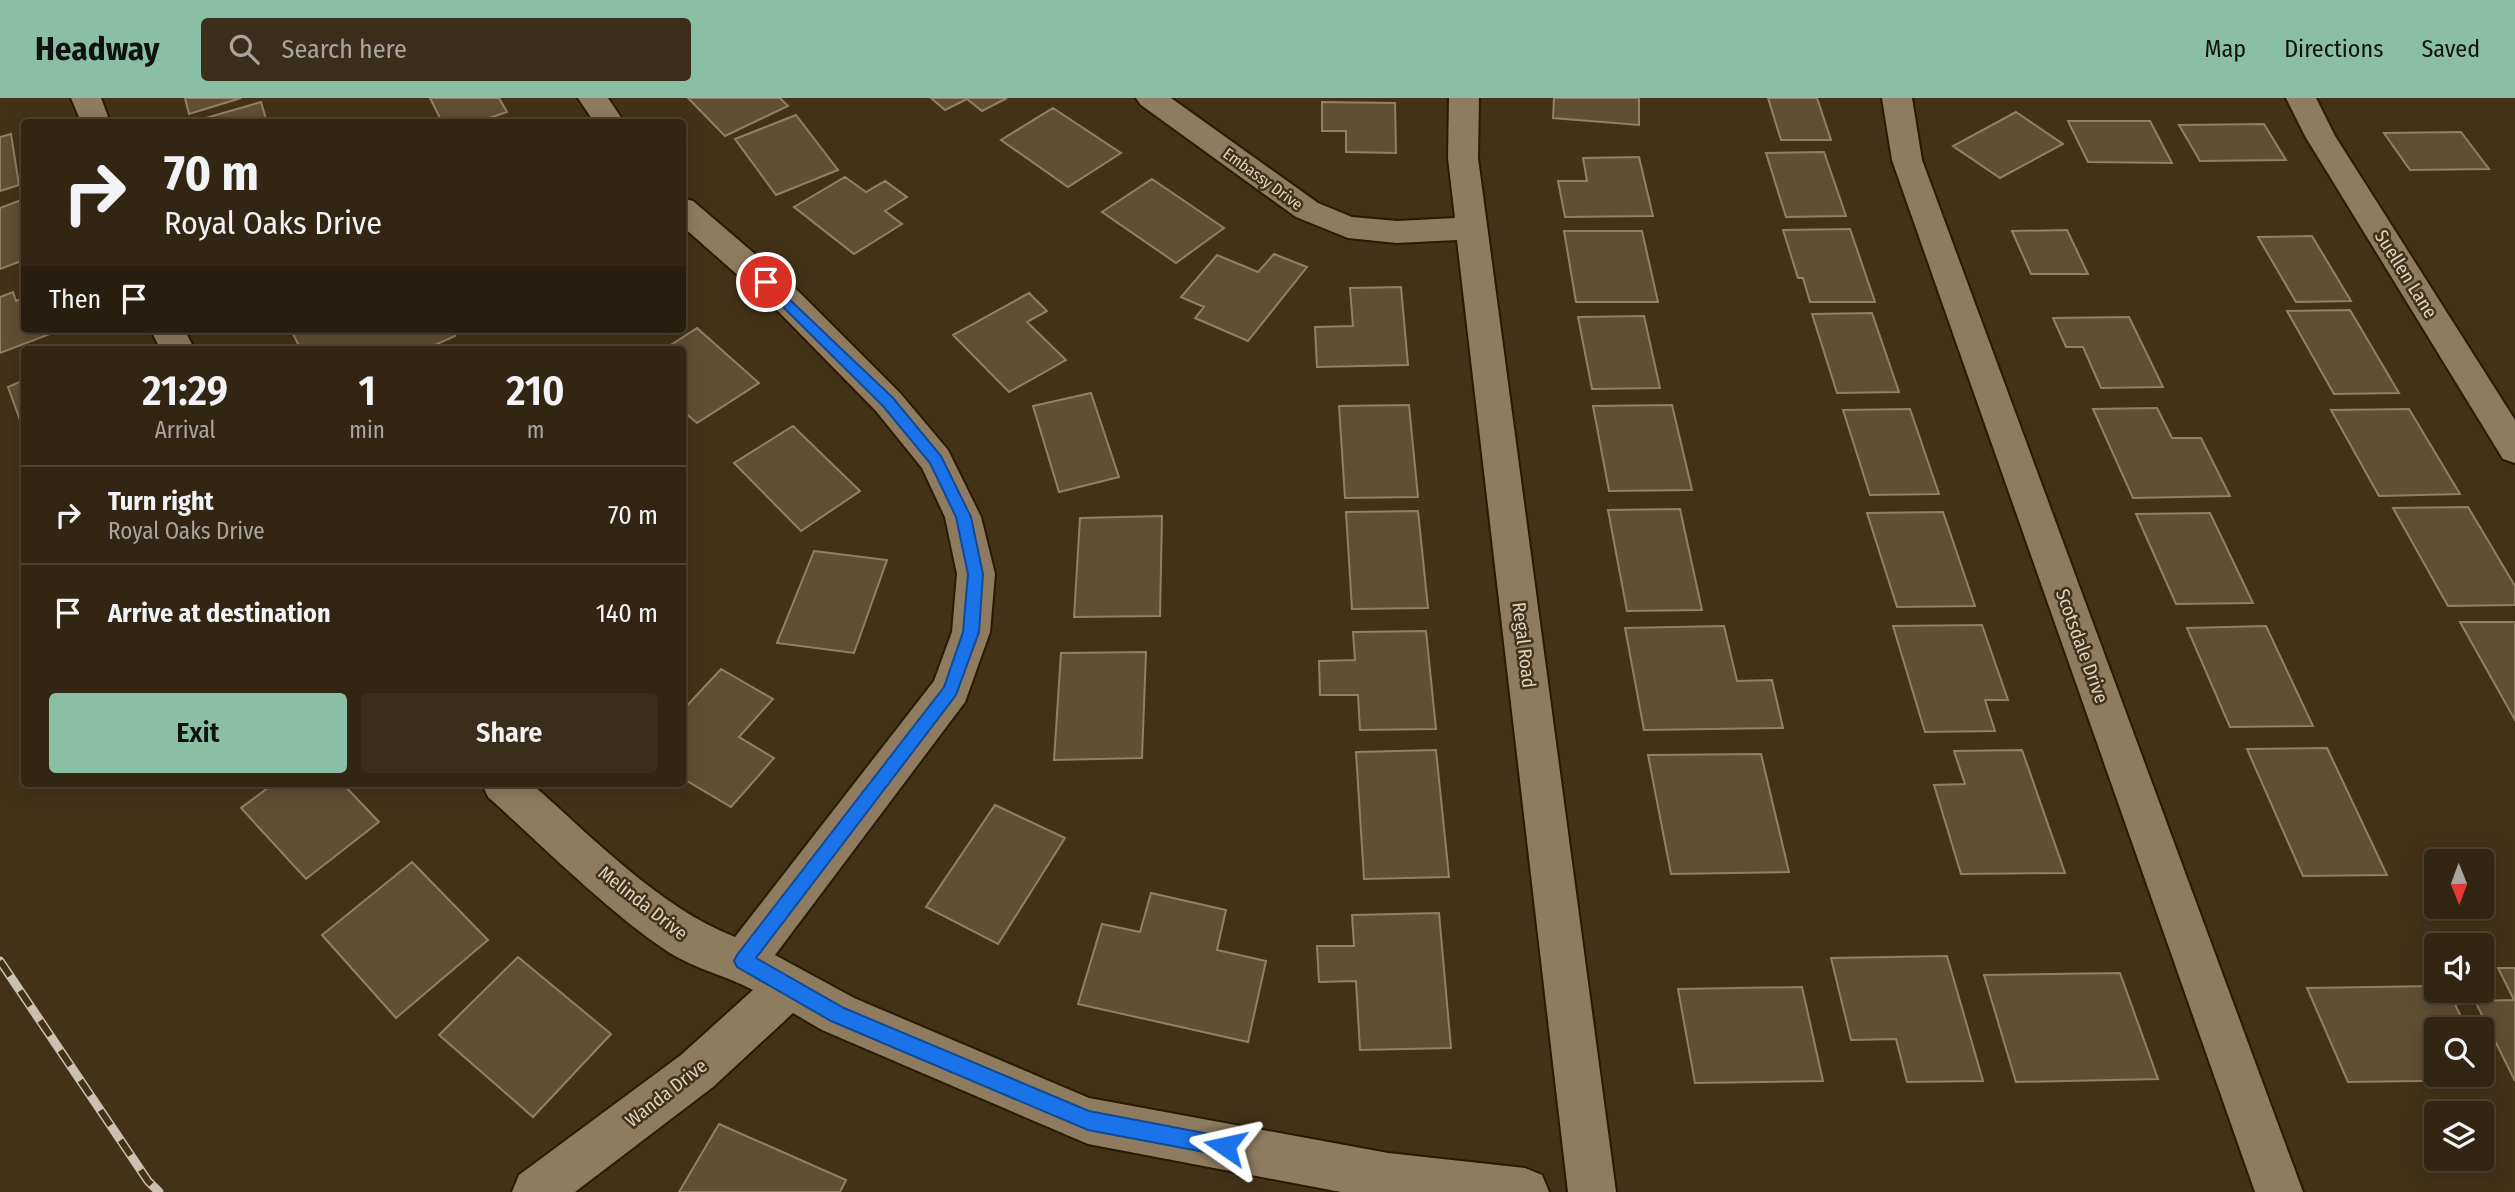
<!DOCTYPE html>
<style>
body{margin:0;font-family:"Fira Sans Condensed",sans-serif;background:#3a2e1b;color:#f1f3f6;height:100vh;display:flex;flex-direction:column;font-size:26px;white-space:nowrap}
*{box-sizing:border-box;margin:0}
p{font-size:23px;color:#a8a59f}
.icon{flex:none;width:38px;height:38px;fill:none;stroke:currentColor;stroke-width:2;stroke-linecap:round;stroke-linejoin:round}
.map{position:relative;flex:1;overflow:hidden}
.panel{position:absolute;left:21px;top:248px;width:665px;height:441px;display:flex;flex-direction:column;background:#322612;border-radius:7px;box-shadow:0 4px 18px #0003,0 0 0 2px #4d4332}
.panel>*{flex:none}
.hud{position:absolute;left:21px;top:21px;width:665px;height:214px;border-radius:7px;box-shadow:0 4px 18px #0003,0 0 0 2px #4d4332;background:#322612;color:#f1f3f6;overflow:hidden}
.needle{width:46px;rotate:179deg}
.tools{position:absolute;left:2424px;top:751px;display:grid;gap:14px}
.tools a{display:grid;place-items:center;width:70px;height:70px;border-radius:7px;background:#322612;box-shadow:0 4px 18px #0003,0 0 0 2px #4d4332;font-size:35px}
.pin{position:absolute;display:grid;place-items:center;width:60px;height:60px;color:#fff;margin:-30px;border:4px solid #fff;border-radius:50%;box-shadow:0 2px 7px #0007}
.me{position:absolute;width:77px;margin:-38px;rotate:281deg;stroke-linejoin:round;filter:drop-shadow(0 0 5px #0008)}
.turn{display:flex;align-items:center;gap:24px;height:147px;padding:0 28px;font-size:32px}
.turn .icon{width:91px;height:91px;stroke-width:2.5}
.turn b{display:block;font-size:49px;line-height:60px}
.then{display:flex;align-items:center;height:66px;padding:0 28px;background:#0003;gap:14px;font-size:26px}
.eta{display:flex;justify-content:space-evenly;align-items:center;height:119px;text-align:center}
.eta b{font-size:42px;font-weight:600;line-height:49px}
.cta{display:flex;gap:14px;margin-top:auto;padding:14px 28px}
.cta a{flex:1;height:80px;border-radius:7px;background:#8abfa5;color:#111;font-size:28px;font-weight:600;line-height:80px;text-align:center}
.cta a+a{background:#3a2e1b;color:#f1f3f6}
ul{padding:0;list-style:none}
li{display:flex;align-items:center;gap:21px;height:98px;padding:0 28px;border-top:2px solid #4d4332}
li div{flex:1}
li b{display:block;font-size:26px}
li em{font-style:normal}
header{display:flex;align-items:center;gap:42px;box-sizing:border-box;height:98px;padding:0 35px;background:#8abfa5;color:#111}
header strong{font-size:33px}
nav{display:flex;gap:38px;margin-inline-start:auto;font-size:24px}
.search{width:490px;height:63px;background:#3a2e1b;display:flex;align-items:center;gap:18px;box-sizing:border-box;padding:0 24px;border-radius:7px;color:#a8a59f;font-size:26px}
.map>svg:first-child{display:block}
.building{fill:#614f34;stroke:#938064;stroke-width:2}
.lines{fill:none;stroke-linecap:round;stroke-linejoin:round}
.minor-casing{stroke:#291a01;stroke-width:4}
.minor{fill:#8f7c60;fill-rule:evenodd}
.rail-casing{stroke:#ccc1b0;stroke-width:9}
.rail{stroke:#433218;stroke-width:6;stroke-dasharray:18;stroke-linecap:butt}
.route{fill:#1a73e8;stroke:#114b97;stroke-width:2}
.labels{text-anchor:middle;dominant-baseline:central;stroke-width:5;stroke-linejoin:round;paint-order:stroke}
.far-street-label{font-size:16px;fill:#dfd5c5;stroke:#433218}
.street-label{font-size:19px;fill:#dfd5c5;stroke:#433218}
</style>
<header>
<strong>Headway</strong>
<div class="search"><svg class="icon" aria-label="search" viewBox="0 0 24 24"><circle cx="10" cy="10" r="6"/><path d="M15 15l6 6"/></svg>Search here</div>
<nav><a>Map</a><a>Directions</a><a>Saved</a></nav>
</header>
<div class="map">
<svg width="2515" height="1094" viewBox="0 0 2515 1094">
<rect width="100%" height="100%" fill="#433218"/>
<path class="building" d="M185,0H241L189,16Z
M430,0H499L507,14L478,24H442Z
M688,0H780L788,8L725,38Z
M931,0H1007L982,13L967,1L945,12Z
M1554,0H1639V27L1553,20Z
M1768,0H1817L1831,42H1781Z
M261,4L267,24H200L199,22Z
M1322,4L1395,5L1396,55L1346,54V33H1322Z
M1053,10L1121,55L1068,89L1001,42Z
M2016,14L2063,46L2000,80L1953,48Z
M796,17L838,72L776,97L735,41Z
M2068,23H2150L2172,65L2088,64Z
M2264,26L2286,62L2200,63L2179,27Z
M2461,34L2489,71L2410,72L2384,35Z
M11,36L19,87L0,93V39Z
M1824,54L1846,118L1786,119L1766,55Z
M1639,59L1653,118L1565,119L1558,83H1587L1583,60Z
M845,79L866,94L885,83L907,99L885,113L902,126L854,156L794,109Z
M1152,81L1224,130L1176,165L1102,114Z
M24,101V162L0,171V110Z
M1850,131L1875,204H1810L1803,180H1798L1783,132Z
M2067,132L2088,176H2031L2012,133Z
M1564,133H1642L1658,204H1576Z
M2312,138L2351,203L2296,204L2258,139Z
M1274,156L1307,169L1248,243L1195,220L1204,209L1181,199L1217,157L1258,174Z
M1401,189L1408,267L1317,269L1315,229L1353,228L1350,190Z
M13,194L16,203L24,200V231H63L0,255V199Z
M1029,195L1047,213L1027,224L1066,262L1009,294L953,237Z
M2350,212L2399,295L2334,296L2287,213Z
M1872,215L1899,294L1837,295L1812,216Z
M1644,218L1660,290L1592,291L1578,219Z
M2129,219L2163,289L2101,290L2083,249H2066L2053,220Z
M697,230L759,285L697,325L682,312V252H663Z
M299,231H450L455,238L424,252H301L292,234Z
M24,282V333L8,289Z
M1091,295L1119,379L1059,394L1033,308Z
M1409,307L1418,399L1345,400L1339,308Z
M1672,307L1692,392L1609,393L1593,308Z
M2157,310L2172,340H2201L2230,398L2133,400L2093,311Z
M1910,311L1939,396L1870,397L1843,312Z
M2409,311L2460,396L2379,398L2331,312Z
M793,328L860,393L801,433L734,365Z
M2468,409L2515,488V507L2448,508L2393,410Z
M1680,411L1702,512L1627,513L1608,412Z
M1418,413L1428,510L1352,511L1346,414Z
M1943,414L1975,508L1897,509L1867,415Z
M2210,415L2253,505L2176,506L2136,416Z
M1162,418L1160,518L1074,519L1080,420Z
M814,453L887,462L854,555L777,545Z
M2460,524H2515V622Z
M1982,527L2008,602H1985L1995,633L1925,634L1893,528Z
M1724,528L1737,583L1772,582L1783,630L1644,632L1625,530Z
M2266,528L2313,628L2230,629L2187,530Z
M1426,533L1436,631L1360,632L1358,597H1320L1319,563L1355,562L1353,534Z
M1146,554L1142,660L1054,662L1061,555Z
M721,571L773,601L739,639L774,660L731,709L682,680V613Z
M2327,650L2387,777L2303,778L2247,651Z
M1436,652L1449,779L1364,781L1356,654Z
M2022,652L2065,775L1961,776L1934,687L1965,686L1954,653Z
M1761,656L1789,774L1671,776L1648,657Z
M273,686H343L379,724L306,781L241,710Z
M995,707L1065,740L998,846L926,809Z
M412,764L488,842L396,920L322,837Z
M1151,795L1226,812L1217,852L1266,863L1248,944L1078,906L1102,826L1140,834Z
M1439,815L1451,950L1360,952L1356,883L1319,884L1317,848H1354L1352,817Z
M1947,858L1983,983L1907,984L1896,941L1851,942L1831,860Z
M518,859L611,936L533,1019L439,937Z
M2498,870H2515V983L2475,903L2514,902Z
M2120,875L2158,981L2016,984L1984,877Z
M2436,888V892H2448L2467,931H2436V976H2482V962L2491,982L2348,984L2307,890Z
M1802,889L1823,983L1695,985L1678,891Z
M719,1026L846,1082L840,1094H679Z"/>
<g class="lines">
<defs>
<path id="minor" d="M71,0H101L110,24H81Z
M578,0H608L624,24H594Z
M1136,0H1171L1318,105L1352,119L1397,123L1455,120L1448,60L1449,0H1479L1478,60L1616,1094H1568L1457,142L1397,145L1348,140L1296,119L1141,7Z
M1882,0H1912L1922,62L2303,1094H2255L1892,62Z
M2286,0H2316L2335,38L2515,322V365L2503,361L2305,38Z
M682,100L693,103L798,193L900,295L948,352L981,419L995,476L990,534L965,604L775,857L854,900L1089,1000L1388,1055L1525,1070L1542,1077L1549,1094H1341L1088,1046L822,932L793,915L713,989L575,1094H512L519,1077L681,957L753,892C727,878 695,871 670,855C608,814 544,749 488,699L482,686H532C592,739 660,810 735,839L934,583L952,534L957,476L945,419L922,370L876,313L774,209L682,128Z
M150,231H184L195,252H161Z"/>
</defs>
<use href="#minor" class="minor-casing"/>
<use href="#minor" class="minor"/>
<defs>
<path id="rail" d="M0,863L148,1083L159,1094"/>
</defs>
<use href="#rail" class="rail-casing"/>
<use href="#rail" class="rail"/>
</g>
<path class="route" d="M766,179L893,300L941,358L971,419L983,476L979,534L956,597L756,860L844,910L1089,1013L1225,1039L1232,1041L1235,1048L1232,1055L1225,1058L1088,1032L831,923L737,869L734,863L737,857L944,589L963,534L968,476L956,419L930,365L883,308L761,187V180Z"/>
<g class="labels">
<g class="far-street-label">
<text transform="translate(1263 81) rotate(36)">Embassy Drive</text>
</g>
<g class="street-label">
<text transform="translate(2406 176) rotate(58)">Suellen Lane</text>
<text transform="translate(1524 547) rotate(83)">Regal Road</text>
<text transform="translate(2082 548) rotate(70)">Scotsdale Drive</text>
<text transform="translate(643 805) rotate(38)">Melinda Drive</text>
<text transform="translate(666 995) rotate(-38)">Wanda Drive</text>
</g>
</g>
</svg>
<div class="tools">
<a><svg class="needle" viewBox="-14 -14 28 28"><path d="M0-13l5 13h-10z" fill="#e53935"/><path d="M0 13l5-13h-10z" fill="#a8a59f"/></svg></a>
<a><svg class="icon" aria-label="sound" viewBox="0 0 24 24"><path d="M4 9h4l5-4v14l-5-4H4zM17 9q2 3 0 6"/></svg></a>
<a><svg class="icon" aria-label="search" viewBox="0 0 24 24"><circle cx="10" cy="10" r="6"/><path d="M15 15l6 6"/></svg></a>
<a><svg class="icon" aria-label="layers" viewBox="0 0 24 24"><path d="M12 4l9 5-9 5-9-5zM3 14l9 5 9-5"/></svg></a>
</div>
<div class="pin" style="left:766px;top:184px;background:#d93025"><svg class="icon" aria-label="arrive" viewBox="0 0 24 24"><path d="M6 21V4h12l-3 4 3 4H6"/></svg></div>
<svg class="me" style="left:1225px;top:1048px" viewBox="-20 -20 40 40"><path d="M0-17L14 15 0 8-14 15z" fill="#1a73e8" stroke="#fff" stroke-width="4"/></svg>
<div class="hud">
<div class="turn"><svg class="icon" aria-label="right" viewBox="0 0 24 24"><path d="M7 20v-9h11M14 6l5 5-5 5"/></svg><div><b>70 m</b>Royal Oaks Drive</div></div>
<div class="then">Then<svg class="icon" aria-label="arrive" viewBox="0 0 24 24"><path d="M6 21V4h12l-3 4 3 4H6"/></svg></div>
</div>
<section class="panel">
<div class="eta">
<div><b>21:29</b><p>Arrival</p></div>
<div><b>1</b><p>min</p></div>
<div><b>210</b><p>m</p></div>
</div>
<ul>
<li><svg class="icon" aria-label="right" viewBox="0 0 24 24"><path d="M7 20v-9h11M14 6l5 5-5 5"/></svg><div><b>Turn right</b><p>Royal Oaks Drive</p></div><em>70 m</em></li>
<li><svg class="icon" aria-label="arrive" viewBox="0 0 24 24"><path d="M6 21V4h12l-3 4 3 4H6"/></svg><div><b>Arrive at destination</b></div><em>140 m</em></li>
</ul>
<div class="cta"><a>Exit</a><a>Share</a></div>
</section>
</div>
